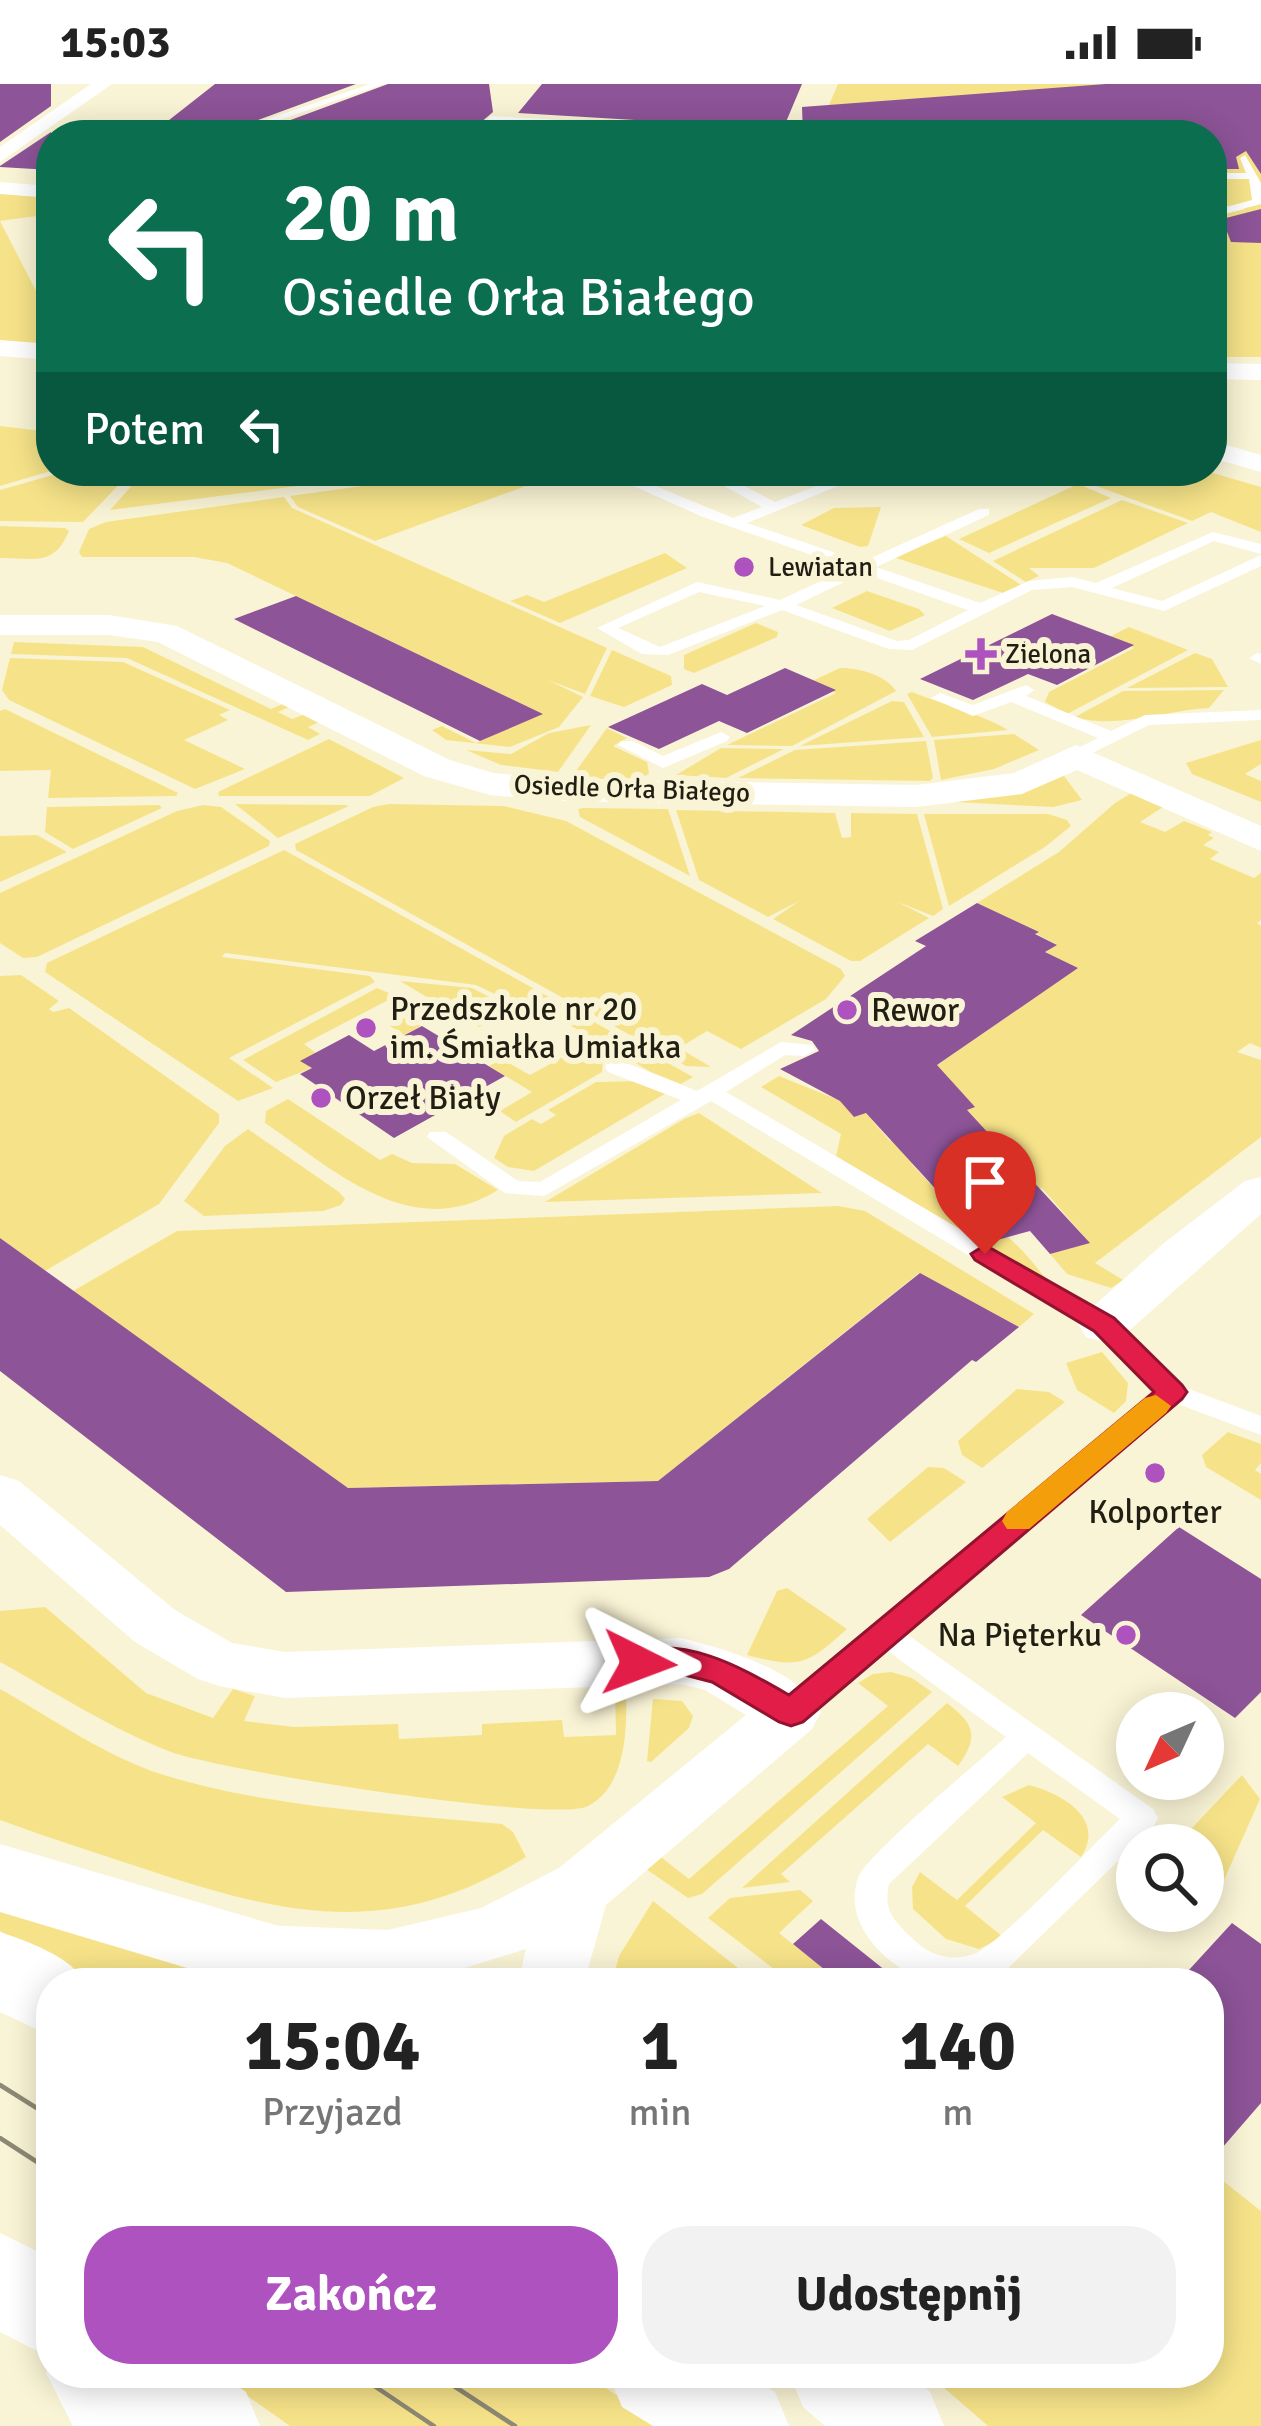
<!DOCTYPE html>
<html lang="pl">
<meta charset="utf-8">
<style>
body{margin:0;font-family:Signika,sans-serif;background:#f2f2f2;color:#222;height:100vh;display:flex;flex-direction:column;font-size:45px;white-space:nowrap}
*{box-sizing:border-box;margin:0}
p{font-size:39px;color:#767676}
.icon{flex:none;width:66px;height:66px;fill:none;stroke:currentColor;stroke-width:2;stroke-linecap:round;stroke-linejoin:round}
.map{position:relative;flex:1;overflow:hidden}
.details{position:absolute;left:36px;top:1884px;width:1188px;height:420px;display:flex;flex-direction:column;background:#fff;border-radius:48px;box-shadow:0 6px 30px #0003}
.details>*{flex:none}
.hud{position:absolute;left:36px;top:36px;width:1191px;height:366px;border-radius:48px;box-shadow:0 6px 30px #0003;background:#0b6e4f;color:#fff;overflow:hidden}
.needle{width:78px;rotate:226deg}
.fabs{position:absolute;left:1116px;top:1608px;display:grid;gap:24px}
.fabs a{display:grid;place-items:center;width:108px;height:108px;border-radius:50%;background:#fff;box-shadow:0 6px 30px #0003;font-size:60px}
.pin{position:absolute;display:grid;place-items:center;width:102px;height:102px;color:#fff;margin:-123px -51px;border-radius:50% 50% 50% 0;rotate:-45deg;box-shadow:0 0 12px #0007}
.pin .icon{rotate:45deg}
.me{position:absolute;width:132px;margin:-66px;rotate:93deg;stroke-linejoin:round;filter:drop-shadow(0 0 9px #0008)}
.turn{display:flex;align-items:center;gap:42px;height:252px;padding:0 48px;font-size:54px}
.turn .icon{width:156px;height:156px;stroke-width:2.5}
.turn b{display:block;font-size:84px;line-height:102px}
.then{display:flex;align-items:center;height:114px;padding:0 48px;background:#0003;gap:24px;font-size:45px}
.eta{display:flex;justify-content:space-evenly;align-items:center;height:204px;text-align:center}
.eta b{font-size:72px;font-weight:700;line-height:84px}
.button{display:flex;gap:24px;margin-top:auto;padding:24px 48px}
.button a{flex:1;height:138px;border-radius:48px;background:#ad52be;color:#fff;font-size:48px;font-weight:700;line-height:138px;text-align:center}
.button a+a{background:#f2f2f2;color:#222}
.status{display:flex;justify-content:space-between;align-items:center;height:84px;padding:0 60px;background:#fff;direction:ltr}
.status svg{height:33px;fill:currentColor}
.map>svg:first-child{display:block}
.green{fill:#f6e389}
.building{fill:#8d5498}
.lines{fill:none;stroke-linecap:round;stroke-linejoin:round}
.service{fill:#fff;fill-rule:evenodd}
.minor{fill:#fff;fill-rule:evenodd}
.tertiary{fill:#fff;fill-rule:evenodd}
.tram{stroke:#8d8974;stroke-width:4.5}
.route{fill:#e11d48;stroke:#92132f;stroke-width:3}
.slow{fill:#f59e0b}
.poi-dot{fill:#ad52be;stroke:#faf4d6;stroke-width:4.5}
.labels{text-anchor:middle;dominant-baseline:central;stroke-width:12;stroke-linejoin:round;paint-order:stroke}
.far-poi-label{font-size:27px;fill:#211f14;stroke:#faf4d6;text-anchor:start}
.far-street-label{font-size:27px;fill:#211f14;stroke:#faf4d6}
.poi-label{font-size:33px;fill:#211f14;stroke:#faf4d6;text-anchor:start}
</style>
<div class="status"><b>15:03</b><svg viewBox="0 0 49 12"><path d="M0 12V9h3v3zM5 12V6h3v6zM10 12V3h3v9zM15 12V0h3v12zM26 1h20v11H26zM47 4h2v5h-2z"/></svg></div>
<div class="map">
<svg width="1261" height="2342" viewBox="0 0 1261 2342">
<rect width="100%" height="100%" fill="#faf4d6"/>
<path class="green" d="M838,0H1261V273H1212V133L1246,125L1234,121L1212,126V51L825,30Z
M0,107L51,111V130L0,137L51,236V261L0,257Z
M0,342L51,348V387L0,402Z
M67,387H132L83,438L0,437V406Z
M145,387H414L110,426Z
M472,387H569L550,389L553,392L375,457L298,423L290,412Z
M1055,387H1206L1261,403V448L1211,428L1192,437Z
M1078,400L1111,414L989,469L959,455Z
M284,413L292,424L607,564L585,610L548,596L583,613L559,643L510,663L446,656L432,646L442,642L476,659L541,629L227,479L194,473H82L79,468L89,445L106,438Z
M1122,416L1188,439L1094,484H1029L1039,492L1026,498L993,477Z
M881,423L868,462L860,463L801,441L834,424Z
M0,442L65,444L69,447C54,483 35,474 0,474Z
M946,452L1021,501L1003,509L893,473Z
M665,469L687,484L560,539L510,517L527,511L544,518Z
M867,507L919,525L925,531L890,547L832,524Z
M756,539L778,548L777,553L694,589L684,585V571Z
M1129,543L1188,566L1067,630L1045,618L1049,608L1134,564L1109,553Z
M14,558L143,563L271,625L290,617L296,620L278,628L292,635L311,628L326,635L308,643L320,650L308,656L127,574L11,570Z
M612,566L671,592L672,601L624,623L590,612Z
M1195,569L1212,575L1228,603L1127,604Z
M10,574L123,578L230,626L219,631L228,636L184,656L245,685L195,705L9,616L2,606Z
M840,584C859,584 886,591 896,607L792,662L727,661L836,609L812,597Z
M1224,606L1209,624C1166,626 1115,646 1075,633L1123,607Z
M912,608C942,620 984,631 1008,646L932,653L907,610Z
M892,617L904,618L924,653L800,662Z
M5,625L178,709L176,712L48,714L51,686L0,687V627Z
M591,641L558,688L501,681L466,666L511,670L549,649Z
M607,644L627,654L613,662L647,678L649,690L636,696L571,694Z
M1014,650L1039,666L994,685L941,696L934,656Z
M329,655L404,694L370,712H219L218,708Z
M1261,656V680L1245,690L1261,697V718L1192,690L1186,679Z
M926,657L933,694L930,697L738,694L795,666Z
M721,664L784,665L726,694L676,691Z
M1061,688L1082,716L1053,723L954,718Z
M1138,705L1163,723L1140,738L1165,748L1184,737L1212,748L1208,751L1214,754L1203,761L1219,768L1210,775L1254,794L1261,789V836L1257,839L1261,842V964L1250,959L1237,968L1261,976V1053L1095,1179L1123,1196L1111,1204L1067,1190L1050,1170L1089,1158L1042,1104L1002,1115V1063L984,1044L964,1050L947,1031L974,1023L930,976L939,980L1077,884L1045,868L1056,860L977,819L1059,768L1115,719Z
M235,720L345,721L349,722L278,754Z
M389,720L504,722L566,737L841,885L845,892L826,915L741,965L707,947L679,964L711,983L686,982L296,766L295,760L373,723Z
M159,721L162,724L73,765L45,748L47,723Z
M203,721L221,723L270,757L269,762L37,873L23,874L0,859V809L177,727Z
M583,724L668,725L690,792L580,733L578,725Z
M676,726L835,729L842,754L851,753V729L917,730L943,825L933,832L898,818L929,834L860,877H851L773,835L799,817L768,833L699,796Z
M924,730H1048L1067,736L1071,742L1045,763L949,822Z
M37,751L67,768L0,798V752Z
M284,766L693,993L681,1000L651,988L535,921L526,925L476,901L225,869L222,873L370,892L375,898L229,974L273,1004L238,1017L45,888L47,879Z
M21,891L59,917L49,925L53,928L69,924L219,1030V1039L159,1120L45,1187L0,1154V892Z
M400,897L472,904L503,920L501,931L479,943L451,926L404,951L390,942L435,918Z
M377,904L396,912L304,960L316,969L302,978L312,984L276,998L243,976Z
M574,967H585L603,977L602,988L516,1038L500,1027L532,1008L489,982L502,975L530,991Z
M779,992L841,1017L854,1033L866,1029L890,1057L920,1049L912,1080L929,1099L940,1097L952,1122L970,1142C1006,1138 1027,1173 1049,1198L836,1072L841,1050L761,1003Z
M641,997L668,1008L534,1087L508,1083L494,1074L504,1052L532,1035L541,1040L556,1031L548,1026L596,998Z
M288,1015L380,1076L392,1070L412,1079L455,1080L498,1106C412,1160 334,1086 265,1039L266,1027Z
M699,1029L822,1109L545,1118L684,1035Z
M248,1045L339,1108L345,1115L341,1121L323,1127L204,1132L184,1117L225,1062Z
M838,1122L865,1127L1034,1230L1019,1243L919,1189L658,1397L348,1404L73,1207L177,1147Z
M1102,1268L1128,1299L1126,1317L1114,1329L1077,1306L1066,1279Z
M1017,1305L1049,1308L1065,1318L982,1384L962,1371L958,1357Z
M1228,1348L1261,1360V1379L1255,1386L1261,1390V1416L1206,1383L1202,1371Z
M928,1383L944,1384L966,1398L890,1458L867,1435Z
M787,1504L847,1545C807,1581 800,1585 747,1571L777,1507Z
M45,1523L146,1609L213,1634L233,1605L255,1612L244,1637L294,1643L398,1640L399,1655L482,1651V1640L562,1636L564,1653L616,1651L615,1603L625,1596C628,1633 629,1702 588,1722C553,1740 219,1686 171,1668C111,1645 56,1609 0,1578V1527Z
M891,1588L912,1594L932,1608L702,1810L688,1814L643,1783L657,1770L689,1795L888,1622L858,1599L873,1590Z
M0,1605C52,1634 106,1673 164,1691C271,1724 390,1729 502,1740L513,1748L526,1773C393,1856 286,1832 148,1786C99,1770 49,1754 0,1736Z
M653,1615L682,1617L693,1632L689,1644L651,1678L647,1677Z
M947,1619C975,1640 979,1653 958,1682L928,1660L781,1790L790,1798L742,1804Z
M1242,1691L1260,1715L1224,1796L1203,1817V1761H1176Z
M1029,1701C1063,1710 1106,1735 1081,1773L1043,1746L965,1822L1003,1853L979,1865L946,1855L913,1825L912,1803L920,1788L957,1816L1036,1739L1002,1713Z
M800,1806L813,1817L779,1849L841,1899H792L708,1834L730,1814Z
M653,1817L757,1899H612L619,1872Z
M0,1823L203,1888L256,1899H88L0,1847Z
M1223,2097L1261,2127V2342H988L927,2289H1209V2113Z
M215,2289H582L665,2342H290Z"/>
<path class="building" d="M0,0H51V22L0,58Z
M215,0H356L217,51H150Z
M388,0H489L493,28L466,51H250Z
M542,0H802L783,45L518,29Z
M1106,0H1261V90L1246,67L1236,73L1239,85H1212V51H803L802,23Z
M506,43L683,51H500Z
M51,48V86L0,83V82Z
M1261,125V159L1231,158L1222,135Z
M296,512L543,630L480,657L234,535Z
M1052,530L1134,561L1057,601L1028,590L973,616L920,595Z
M785,584L836,606L747,649L719,637L659,665L608,643L702,600L727,611Z
M977,819L1039,848L1035,850L1057,861L1045,868L1078,884L937,981L975,1023L967,1026L1090,1159L1050,1170L1030,1147L990,1158L976,1149L866,1029L854,1033L840,1017L780,985L819,967L812,957L791,951L926,862L915,857Z
M422,942L505,992L394,1054L300,990L312,984L300,977L349,951L374,967Z
M0,1154L348,1404L658,1397L920,1189L1019,1243L976,1278L972,1276L729,1485L709,1493L286,1508L0,1287Z
M1179,1443L1261,1495V1608L1235,1634L1081,1531Z
M821,1835L901,1899H841L793,1860Z
M1232,1839L1261,1860V2019L1209,2079V1899H1177Z"/>
<g class="lines">
<path class="service" d="M370,0H384L236,51H221Z
M491,32L779,48L784,51L493,38L481,51H470Z
M1245,71L1261,99V120L1212,133V127L1252,116L1249,95H1212V89H1246L1240,74Z
M600,387H619L733,434L762,423L697,387H715L775,418L855,387H875L747,439L862,478L979,425H989V431L876,483L980,519L1029,497L1072,493L1096,499L1213,448L1261,460V470L1214,457L1112,504L1162,517L1261,471V482L1164,527L1072,503L1032,506L912,566L889,565L782,526L668,571L642,570L597,544L697,498L780,516L849,484L703,433ZM863,489L968,526L909,556L897,557L796,521ZM699,508L765,522L660,563L618,544Z
M1257,569L1261,570V580L1249,574Z
M1026,601L1034,606L1026,612L1111,647L1145,631L1261,626V636L1149,641L1076,677L1067,672L1070,668L1098,654L1011,618L973,632L931,614L940,609L973,621Z
M721,648L730,653L727,657L663,684L618,661L621,657H633L663,672Z
M781,958L812,961L815,966L804,972L785,971L726,1008L1113,1235L1181,1302L1261,1332V1351L1175,1319L905,1549L1153,1725L1158,1734L1153,1743L1002,1890C966,1903 927,1905 896,1881C868,1860 846,1829 858,1794C865,1772 981,1676 1006,1653L885,1565L802,1636L791,1640L780,1636L776,1628L780,1620L1156,1307L1095,1247L711,1017L544,1112L505,1109L427,1053L430,1048H446L518,1097L540,1098L681,1016L608,988L605,983L608,978H624L697,1007ZM1028,1669L1120,1735C1094,1760 998,1862 974,1870C951,1878 930,1872 913,1855C894,1837 883,1827 889,1800Z"/>
<path class="minor" d="M91,0H112L0,78V63Z
M0,98L51,102V114L0,110Z
M0,256L51,260V276L0,272Z
M1212,279L1261,280V296L1212,295Z
M1212,357L1261,371V388L1212,374Z
M0,531H109L177,542L450,676L493,689L559,695L916,701L1014,689L1076,661L1261,742V767L1077,686L1022,710L916,723L559,717L490,711L424,692L158,558L109,551H0Z
M1261,1093V1130L1122,1253L1104,1258L1086,1253L1079,1241L1086,1229L1164,1159L1245,1097Z
M0,1391L19,1397L175,1526L232,1559L285,1568L681,1554C725,1565 799,1586 821,1628L812,1645L606,1821L584,1899H518L526,1865L416,1899H260L237,1890L227,1870L237,1850L260,1841L388,1846L481,1824L559,1784L746,1631L705,1606L681,1600L285,1614L219,1602L198,1595L135,1558L0,1441Z"/>
<path class="tertiary" d="M0,1760L289,1845L301,1870L289,1895L237,1899L0,1828Z
M0,1848C26,1857 73,1873 85,1899H51V1952L0,1928Z
M0,2149L51,2174V2274L0,2248Z
M51,2278V2289H219L246,2308L260,2342H73L46,2289Z
M608,2289H744L775,2308L789,2342H653L622,2323Z
M789,2289H909L930,2308L944,2342H825L803,2323Z"/>
<path class="tram" d="M0,2001L51,2033
M0,2054L51,2087
M355,2289L434,2342
M434,2289L515,2342"/>
</g>
<path class="route" d="M985,1161L1114,1234L1182,1301L1187,1308L1182,1315L803,1638L791,1642L779,1638L712,1598L681,1590L627,1588L622,1579L627,1569C686,1551 740,1583 789,1611L1154,1308L1094,1247L975,1176L971,1170Z"/>
<path class="slow" d="M1156,1311L1171,1322L1166,1329L1029,1445H1007L1002,1437L1007,1428L1145,1314Z"/>
<g class="poi-dot">
<circle cx="744" cy="483" r="12"/>
<path d="M975 552h12v12h12v12h-12v12h-12v-12h-12v-12h12z"/>
<circle cx="847" cy="926" r="12"/>
<circle cx="366" cy="944" r="12"/>
<circle cx="321" cy="1014" r="12"/>
<circle cx="1155" cy="1389" r="12"/>
<circle cx="1126" cy="1551" r="12"/>
</g>
<g class="labels">
<g class="far-poi-label">
<text x="768" y="483">Lewiatan</text>
<text x="1005" y="570">Zielona</text>
</g>
<g class="far-street-label">
<text transform="translate(632 705) rotate(2)">Osiedle Orła Białego</text>
</g>
<g class="poi-label">
<text x="390" y="925">Przedszkole nr 20<tspan x="390" dy="38">im. Śmiałka Umiałka</tspan></text>
<text x="871" y="926">Rewor</text>
<text x="345" y="1014">Orzeł Biały</text>
<text x="1155" y="1428" text-anchor="middle">Kolporter</text>
<text x="1102" y="1551" text-anchor="end">Na Pięterku</text>
</g>
</g>
</svg>
<div class="fabs">
<a><svg class="needle" viewBox="-14 -14 28 28"><path d="M0-13l5 13h-10z" fill="#e53935"/><path d="M0 13l5-13h-10z" fill="#767676"/></svg></a>
<a><svg class="icon" aria-label="search" viewBox="0 0 24 24"><circle cx="10" cy="10" r="6"/><path d="M15 15l6 6"/></svg></a>
</div>
<div class="pin" style="left:985px;top:1170px;background:#d93025"><svg class="icon" aria-label="arrive" viewBox="0 0 24 24"><path d="M6 21V4h12l-3 4 3 4H6"/></svg></div>
<svg class="me" style="left:639px;top:1579px" viewBox="-20 -20 40 40"><path d="M0-17L14 15 0 8-14 15z" fill="#e11d48" stroke="#fff" stroke-width="4"/></svg>
<div class="hud">
<div class="turn"><svg class="icon" aria-label="left" viewBox="0 0 24 24"><path d="M17 20v-9H6M10 6l-5 5 5 5"/></svg><div><b>20 m</b>Osiedle Orła Białego</div></div>
<div class="then">Potem<svg class="icon" aria-label="left" viewBox="0 0 24 24"><path d="M17 20v-9H6M10 6l-5 5 5 5"/></svg></div>
</div>
<section class="details">
<div class="eta">
<div><b>15:04</b><p>Przyjazd</p></div>
<div><b>1</b><p>min</p></div>
<div><b>140</b><p>m</p></div>
</div>
<div class="button"><a>Zakończ</a><a>Udostępnij</a></div>
</section>
</div>
